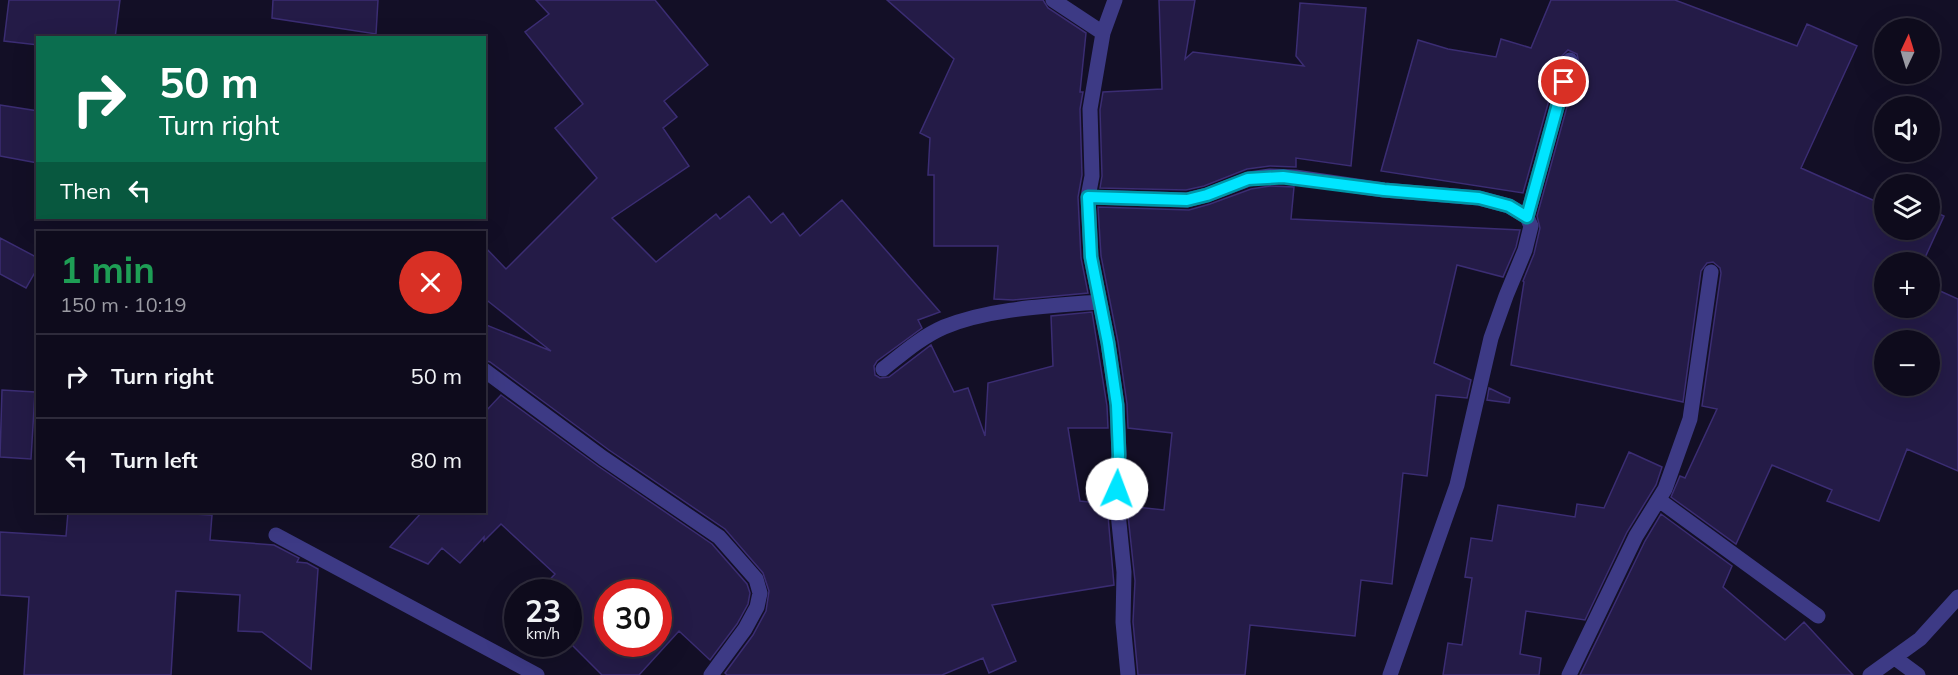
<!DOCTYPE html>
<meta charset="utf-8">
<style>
body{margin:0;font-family:Mulish,sans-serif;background:#1c1929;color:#f1f3f6;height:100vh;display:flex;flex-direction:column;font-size:22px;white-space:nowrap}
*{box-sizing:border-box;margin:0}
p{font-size:20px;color:#9b9ba3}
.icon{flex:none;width:33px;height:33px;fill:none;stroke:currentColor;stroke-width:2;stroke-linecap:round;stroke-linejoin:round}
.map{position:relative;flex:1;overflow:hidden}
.panel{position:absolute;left:36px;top:231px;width:450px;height:282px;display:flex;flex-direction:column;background:#0e0b1c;border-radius:0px;box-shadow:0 6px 24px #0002,0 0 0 2px #2e2b3b}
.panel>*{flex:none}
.banner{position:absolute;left:36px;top:36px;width:450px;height:183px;border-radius:0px;box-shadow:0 6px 24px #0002,0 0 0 2px #2e2b3b;background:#0b6e4f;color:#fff;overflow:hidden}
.needle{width:39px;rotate:4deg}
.buttons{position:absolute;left:1874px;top:18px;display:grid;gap:12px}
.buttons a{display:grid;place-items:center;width:66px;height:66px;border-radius:50%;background:#0e0b1c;box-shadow:0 6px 24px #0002,0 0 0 2px #2e2b3b;font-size:30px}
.speed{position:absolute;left:504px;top:579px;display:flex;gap:12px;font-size:30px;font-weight:700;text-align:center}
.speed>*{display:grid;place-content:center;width:78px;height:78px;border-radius:50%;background:#0e0b1c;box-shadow:0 6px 24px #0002,0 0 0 2px #2e2b3b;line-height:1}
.speed small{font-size:15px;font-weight:400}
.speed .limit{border:9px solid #d22;background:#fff;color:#111}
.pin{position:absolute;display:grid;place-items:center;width:51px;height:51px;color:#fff;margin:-26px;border:3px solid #fff;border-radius:50%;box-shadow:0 2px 6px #0007}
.me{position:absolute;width:66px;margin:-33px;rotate:2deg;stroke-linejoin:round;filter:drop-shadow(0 0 4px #0008)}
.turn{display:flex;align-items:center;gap:21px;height:126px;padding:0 24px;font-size:27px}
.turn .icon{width:78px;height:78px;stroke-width:2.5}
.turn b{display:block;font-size:42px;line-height:51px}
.then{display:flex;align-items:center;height:57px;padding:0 24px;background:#0003;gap:12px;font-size:22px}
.round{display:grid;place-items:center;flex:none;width:63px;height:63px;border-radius:32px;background:#1c1929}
.summary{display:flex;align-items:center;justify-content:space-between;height:102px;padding:0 24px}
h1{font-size:36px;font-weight:700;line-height:45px;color:#1e9e55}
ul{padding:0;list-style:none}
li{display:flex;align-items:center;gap:18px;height:84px;padding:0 24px;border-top:2px solid #2e2b3b}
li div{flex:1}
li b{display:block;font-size:22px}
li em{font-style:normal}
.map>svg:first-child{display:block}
.building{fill:#241b47;stroke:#3b2d73;stroke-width:1.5;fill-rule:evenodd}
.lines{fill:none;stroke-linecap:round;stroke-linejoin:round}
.street{stroke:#3d3a85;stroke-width:15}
.route-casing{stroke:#0095a6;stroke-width:15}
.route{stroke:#00e5ff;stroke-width:10}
</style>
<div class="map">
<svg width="1958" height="675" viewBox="0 0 1958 675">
<rect width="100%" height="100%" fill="#130f26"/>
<path class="building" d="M9,0H120L115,38H38V45L4,41Z
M273,0H378L376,34L272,18Z
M536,0H655L708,65L664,101L677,117L663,128L689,166L612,218L656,262L716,214L720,219L749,196L771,223L783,213L800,236L842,200L940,312L918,320L922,328L877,361L874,366L875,375L880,378L889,377L931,345L954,392L968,388L985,436L988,383L1053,366L1051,316L1092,312L1107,406L1108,428H1068L1080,501L1107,504L1114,585L992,605L1016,661L989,673L983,658L942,675H727L725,673L753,635L766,611L769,591L763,573L725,529L609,450L490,362L484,360V324L551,351L484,298V246L506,269L597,178L555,128L583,104L525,32L549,14Z
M887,0H1043L1048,8L1086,33L1080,92H1083L1080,109L1082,175L1078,197L1081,258L1088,293L1013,300L994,299L998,246H934V175H928L930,138L920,133L954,59Z
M1159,0H1195L1185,59L1193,52L1304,66L1296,56L1300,3L1366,8L1351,166L1296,158V167L1270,166L1247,169L1204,186L1186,190L1100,188L1102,176L1100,110L1103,92L1162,89Z
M1551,0H1675L1797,46L1807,24L1857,46L1801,168L1884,205V230H1929V209L1944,216L1923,262H1884V308H1929V286L1958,299V471L1907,449L1879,521L1827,501L1832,490L1772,465L1736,544L1671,497L1680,476L1685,478L1717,409L1702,406L1721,273L1720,268L1713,262L1707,263L1701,271L1683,402L1511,365L1524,282L1523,281L1534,254L1540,228L1537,216L1579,63L1577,54L1568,50L1561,57L1523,193L1381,171L1418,40L1448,49L1496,57L1501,39L1531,48ZM1884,340H1929V386H1884Z
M0,105L38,111V163L0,156Z
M1270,186L1294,187L1291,219L1520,230L1516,247L1503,277L1457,265L1434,363L1471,380L1467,398L1436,395L1427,476L1403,473L1392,584L1361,580L1355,636L1250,625L1245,675H1138L1133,622L1135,581L1127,506L1164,510L1172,433L1128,428L1127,404L1118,342L1101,256L1098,207L1189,210L1210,204L1251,189Z
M0,238L38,258V267L26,288L0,274Z
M1489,388L1510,398L1509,403L1487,400Z
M2,390L35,392L31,459L0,457Z
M501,395L598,466L712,544L747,584L750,593L748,604L737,624L710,660L679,631L639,675H602L568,641V592H538L555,574L501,524L484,541V537L460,563L442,548L428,564L390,547L422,512H484V413ZM608,592H658V644H608Z
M1629,452L1662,467L1656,485L1627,532L1585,620L1526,611L1520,654L1541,658L1539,675H1443L1448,643L1462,645L1472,578L1465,577L1471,538L1492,541L1498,505L1575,517L1577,504L1604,508Z
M68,512H155L212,515L210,540L274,545L299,558L297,562L307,563L318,569L311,669L262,632L238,631L240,595L176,591L171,675H24L29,597L0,595V532L66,536Z
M1661,514L1732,566L1723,587L1785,640L1804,622L1853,675H1580L1645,541Z"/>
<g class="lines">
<path class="street" d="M1053,0L1103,33L1090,109L1092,176L1088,197L1091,257L1108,343L1117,405L1119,455L1117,503L1124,572L1123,622L1128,675
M1103,33L1115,0
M1088,197L1187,200L1207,195L1249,179L1270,176L1295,177L1384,190L1479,198L1509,206L1527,217L1531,226L1525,250L1506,296L1491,338L1457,485L1390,675
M1527,217L1570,60
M883,369C902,354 921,337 944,327C990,308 1050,306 1099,302
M484,370L603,458L719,537L756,579L760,593L757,607L745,629L711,675
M1659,500L1818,616
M276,535L537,675
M1895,658L1918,675
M1569,675L1636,536L1665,489L1690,419L1711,272
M1870,675L1920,639L1958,597"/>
</g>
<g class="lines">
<defs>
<path id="route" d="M1117,489L1119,455L1117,405L1108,343L1091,257L1088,197L1187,200L1207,195L1248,179L1283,177L1384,190L1479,198L1509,206L1527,217L1564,82"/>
</defs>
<use href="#route" class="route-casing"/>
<use href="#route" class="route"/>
</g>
</svg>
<div class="buttons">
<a><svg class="needle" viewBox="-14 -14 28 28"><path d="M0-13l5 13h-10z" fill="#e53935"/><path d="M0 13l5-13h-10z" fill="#9b9ba3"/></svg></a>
<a><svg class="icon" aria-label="sound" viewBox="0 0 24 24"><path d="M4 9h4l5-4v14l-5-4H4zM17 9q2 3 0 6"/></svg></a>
<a><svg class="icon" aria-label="layers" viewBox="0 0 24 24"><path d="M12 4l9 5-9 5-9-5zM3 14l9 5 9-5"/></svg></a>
<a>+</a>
<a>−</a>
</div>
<div class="speed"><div>23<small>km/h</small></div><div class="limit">30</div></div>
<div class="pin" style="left:1564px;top:82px;background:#d93025"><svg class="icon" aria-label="arrive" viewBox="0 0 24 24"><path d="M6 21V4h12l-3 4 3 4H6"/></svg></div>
<svg class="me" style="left:1117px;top:489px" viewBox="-20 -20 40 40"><circle r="19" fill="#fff"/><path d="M0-13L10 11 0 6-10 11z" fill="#00e5ff"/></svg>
<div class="banner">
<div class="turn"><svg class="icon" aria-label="right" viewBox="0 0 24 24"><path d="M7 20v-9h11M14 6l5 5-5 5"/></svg><div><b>50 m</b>Turn right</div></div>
<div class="then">Then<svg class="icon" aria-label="left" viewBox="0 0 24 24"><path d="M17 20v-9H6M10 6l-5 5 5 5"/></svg></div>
</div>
<section class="panel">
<div class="summary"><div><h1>1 min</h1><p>150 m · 10:19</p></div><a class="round" style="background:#d93025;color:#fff"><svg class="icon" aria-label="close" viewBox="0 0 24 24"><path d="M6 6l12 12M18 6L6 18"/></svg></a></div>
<ul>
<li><svg class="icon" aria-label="right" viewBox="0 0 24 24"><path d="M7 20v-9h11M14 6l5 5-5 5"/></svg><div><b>Turn right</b></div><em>50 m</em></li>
<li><svg class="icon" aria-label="left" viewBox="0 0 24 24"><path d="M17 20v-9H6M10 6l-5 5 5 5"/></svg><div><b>Turn left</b></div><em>80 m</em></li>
</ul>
</section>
</div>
